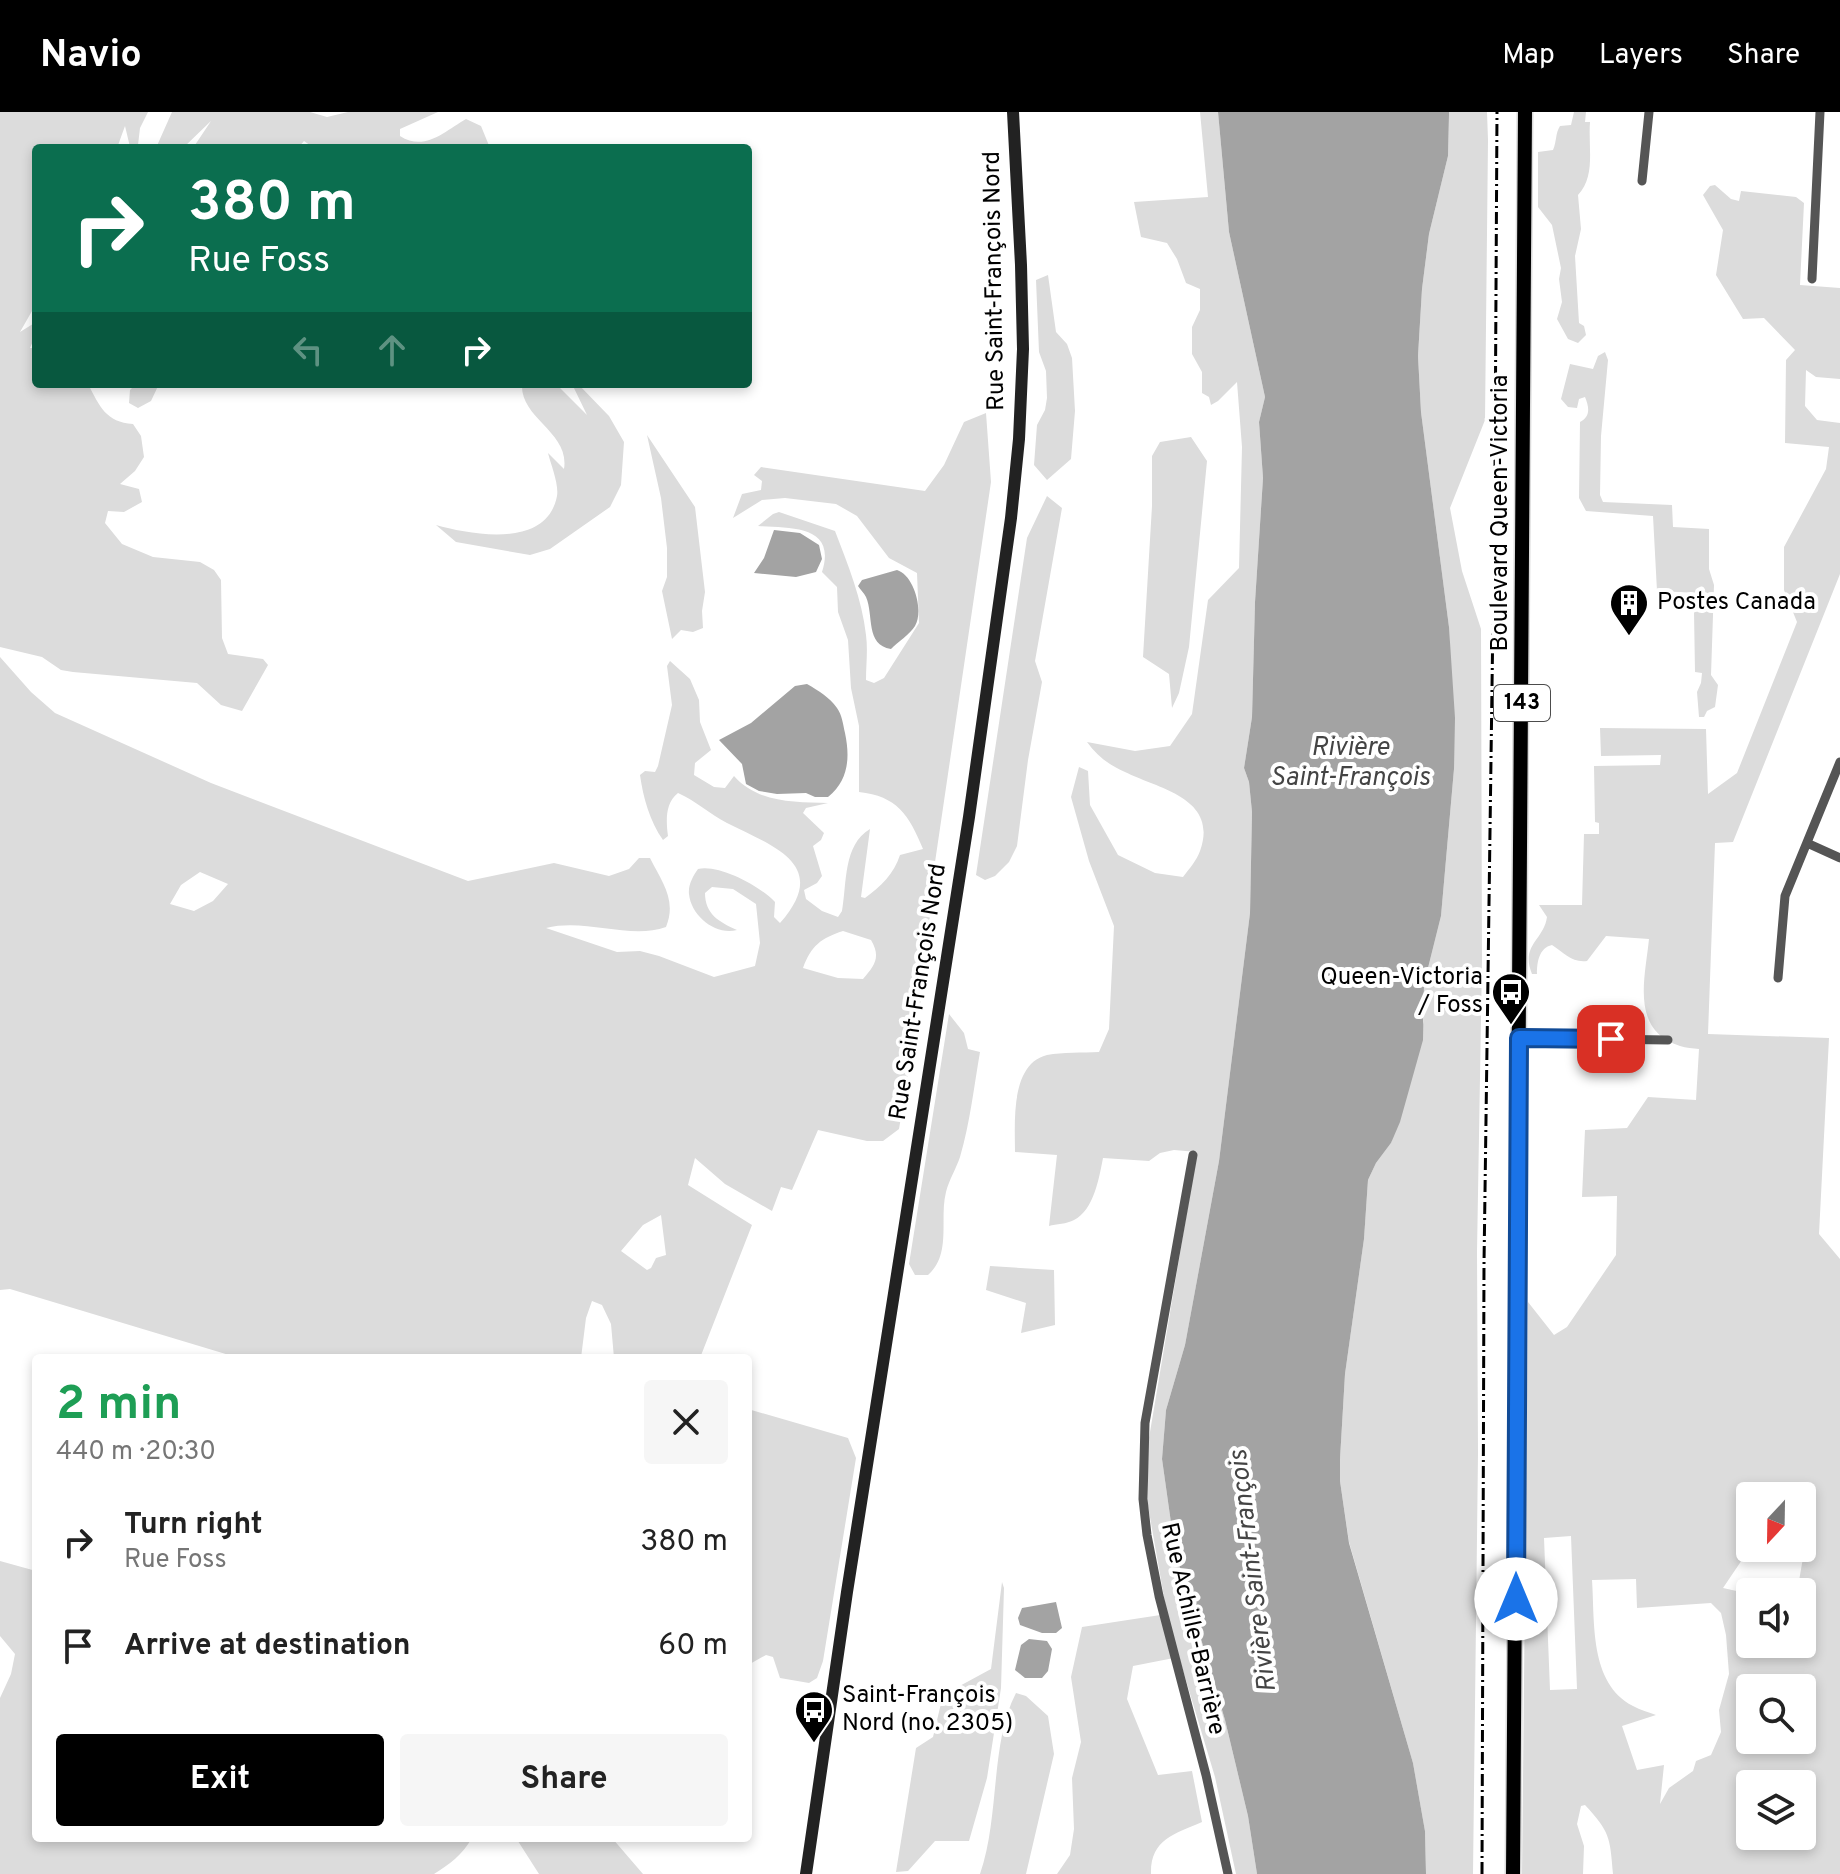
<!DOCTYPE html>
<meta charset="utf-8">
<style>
body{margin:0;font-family:Overpass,sans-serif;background:#f6f6f6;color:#222;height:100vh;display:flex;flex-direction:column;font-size:30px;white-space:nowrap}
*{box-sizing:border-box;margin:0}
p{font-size:26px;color:#767676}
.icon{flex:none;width:44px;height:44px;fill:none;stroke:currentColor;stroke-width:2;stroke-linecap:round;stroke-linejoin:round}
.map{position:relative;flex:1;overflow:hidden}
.side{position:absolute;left:32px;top:1242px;width:720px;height:488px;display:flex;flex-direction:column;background:#fff;border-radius:8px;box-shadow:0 4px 12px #0003}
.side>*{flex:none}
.hud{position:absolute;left:32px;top:32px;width:720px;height:244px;border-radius:8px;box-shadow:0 4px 12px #0003;background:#0b6e4f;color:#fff;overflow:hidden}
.needle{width:52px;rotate:202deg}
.controls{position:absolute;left:1736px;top:1370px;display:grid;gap:16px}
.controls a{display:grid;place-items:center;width:80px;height:80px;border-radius:8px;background:#fff;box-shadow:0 4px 12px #0003;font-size:40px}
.pin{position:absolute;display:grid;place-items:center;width:68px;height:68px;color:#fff;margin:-34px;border-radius:16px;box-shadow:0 4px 12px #0006}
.me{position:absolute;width:88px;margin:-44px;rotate:0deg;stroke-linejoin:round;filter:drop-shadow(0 0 6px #0008)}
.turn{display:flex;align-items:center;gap:28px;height:168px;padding:0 24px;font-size:36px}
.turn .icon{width:104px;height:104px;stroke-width:2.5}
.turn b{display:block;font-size:56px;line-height:68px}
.lanes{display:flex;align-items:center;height:76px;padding:0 24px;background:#0003;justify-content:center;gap:40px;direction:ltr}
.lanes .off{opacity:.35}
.round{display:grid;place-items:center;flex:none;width:84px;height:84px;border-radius:8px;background:#f6f6f6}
.head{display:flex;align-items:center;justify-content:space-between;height:136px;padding:0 24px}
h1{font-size:48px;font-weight:700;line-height:60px;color:#1e9e55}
.button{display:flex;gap:16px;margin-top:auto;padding:16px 24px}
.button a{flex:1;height:92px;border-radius:8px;background:#000;color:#fff;font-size:32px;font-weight:700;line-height:92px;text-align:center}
.button a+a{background:#f6f6f6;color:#222}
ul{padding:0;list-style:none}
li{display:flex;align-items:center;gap:24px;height:104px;padding:0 24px}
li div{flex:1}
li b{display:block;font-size:30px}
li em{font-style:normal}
header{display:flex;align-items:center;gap:48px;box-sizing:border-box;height:112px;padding:0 40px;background:#000;color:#fff}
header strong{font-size:38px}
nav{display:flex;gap:44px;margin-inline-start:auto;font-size:28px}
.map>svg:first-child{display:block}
.green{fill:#dcdcdc;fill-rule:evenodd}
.water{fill:#a3a3a3}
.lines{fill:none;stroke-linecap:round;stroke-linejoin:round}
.primary-casing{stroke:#dbdbdb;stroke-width:17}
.street{stroke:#555;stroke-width:9}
.secondary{stroke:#222;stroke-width:12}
.primary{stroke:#000;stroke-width:14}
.rail{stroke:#000;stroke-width:3;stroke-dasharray:12 4 2 4;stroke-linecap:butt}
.route-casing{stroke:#114b97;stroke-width:20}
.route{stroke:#1a73e8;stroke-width:14}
.labels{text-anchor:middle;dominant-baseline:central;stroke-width:8;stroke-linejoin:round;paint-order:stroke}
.shield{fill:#fff;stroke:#4c4c4c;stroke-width:2}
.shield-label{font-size:22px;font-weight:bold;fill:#000}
.street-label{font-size:24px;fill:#000;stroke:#fff}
.poi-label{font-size:24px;fill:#000;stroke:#fff;text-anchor:start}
.water-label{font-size:26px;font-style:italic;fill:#444;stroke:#fff}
</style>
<header>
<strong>Navio</strong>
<nav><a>Map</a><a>Layers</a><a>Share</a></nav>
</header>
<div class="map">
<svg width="1840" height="1762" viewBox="0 0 1840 1762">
<rect width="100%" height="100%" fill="#fff"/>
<path class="green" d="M0,0H148L140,16L138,33L130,35L125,14L117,36H36V192L20,220L36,210V222L30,236H36V272H88C100,295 106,310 133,312L141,324L144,345L135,359L120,372L139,377L142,390L124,400L108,399L105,411L122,432L153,445L200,450L214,458L221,468L222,526L228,542L263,547L268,553L242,599L221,593L197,571L73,560L61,558L42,545L0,535Z
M172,0H310L327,5L348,0H438L400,17V24C425,40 445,19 466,7L481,14L490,36H314L304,29L298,36H193L211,9L183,36H156Z
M1200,0H1218L1229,120L1265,285L1259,310L1263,366L1255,490L1252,605L1244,656L1249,670L1252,700L1250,801L1219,1049L1185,1233L1166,1298L1162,1347L1175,1439L1225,1608L1248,1704L1257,1762H1236L1215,1665L1179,1545L1133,1554L1127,1587L1158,1663L1192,1659L1202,1710C1174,1722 1150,1728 1151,1762H1057L1070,1743L1074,1717L1072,1666L1081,1630L1071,1565L1082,1515L1167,1502L1148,1394V1332L1197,1040L1174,1038L1160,1041L1149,1049L1103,1046C1099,1066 1094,1098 1074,1108C1067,1112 1056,1112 1049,1114L1057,1043L1015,1040C1015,1011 1010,952 1047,943C1063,940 1082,941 1099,940L1109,917L1114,814L1089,749L1071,685L1079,655L1088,659L1090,693L1118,743L1155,761L1183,765C1189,757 1197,748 1200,739C1219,686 1159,677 1125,660C1109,653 1097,644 1087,630L1135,639L1170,634L1192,602L1208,488L1239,456L1242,335L1237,270L1218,289L1211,293L1209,285L1202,281V260L1192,242V215L1200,198V177L1186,171L1177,147L1167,131L1141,125L1134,90L1208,85Z
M1449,0H1487L1488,28L1485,308L1450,396L1462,459L1481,517L1482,849L1477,1140L1478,1341L1473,1762H1426L1425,1719L1413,1651L1349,1430L1340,1369V1347L1345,1262L1364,1127L1368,1068L1376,1051L1391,1031L1424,909V872L1441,804L1454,657L1449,515L1421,300L1418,244L1422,177L1429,122L1448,44Z
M1574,0H1586L1585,10H1590C1588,36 1596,64 1578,83L1581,117L1575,144L1579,211L1584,214L1586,223L1578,231L1568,227L1557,207L1562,190L1559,167L1561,156L1552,113L1538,95V40L1553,38C1557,29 1555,22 1560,14L1571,13Z
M1715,73L1731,87L1739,89L1741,79L1796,85L1804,91L1800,173L1840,176V267L1816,265L1806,258L1805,294L1817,308L1840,311V462L1733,730L1715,731L1708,922L1829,926L1819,1122L1840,1147V1762H1613C1610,1725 1610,1720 1585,1693L1581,1694L1577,1712L1584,1734L1583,1762H1522L1528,1190L1554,1223L1567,1215L1616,1143L1617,1084L1582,1085L1585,1018L1627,1016L1648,985L1696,988L1699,937C1693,936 1686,936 1680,934C1630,918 1645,867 1649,827L1606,824L1587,849C1572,851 1564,841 1552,833C1539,836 1537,850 1537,862H1532C1520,833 1544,828 1547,805L1539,793H1582L1584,722H1599V711L1595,710L1594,654L1660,653L1661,643L1601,644L1600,616L1706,617L1708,682L1737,661L1797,510L1784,478V435L1826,357L1829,335L1785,331L1786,248L1795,238L1764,206L1743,207L1716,163L1723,118L1703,83L1710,74ZM1750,1384H1802V1428L1806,1429L1797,1480H1802V1532H1750V1482L1723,1476L1750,1436ZM1571,1424L1577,1577L1550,1578L1544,1426ZM1636,1467L1637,1496L1711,1491L1721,1501L1726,1523L1729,1562L1719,1598L1721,1620L1711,1643L1696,1649L1693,1659L1669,1676L1660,1692L1664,1653L1637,1658L1622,1614L1656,1603C1649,1600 1640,1598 1633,1594C1589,1571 1595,1510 1592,1468ZM1750,1576H1802V1628H1750ZM1750,1672H1802V1724H1750Z
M1048,163L1056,220L1067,232L1072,246L1075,299L1071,347L1047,368L1034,353L1037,313L1045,298L1047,286L1046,259L1039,240L1036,168Z
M1605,240L1608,248L1601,324L1600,383L1603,390L1672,393L1673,415L1709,417V457L1714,473L1711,563L1718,573L1715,595L1707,599L1704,605H1699L1697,580L1701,571L1702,561L1695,560L1694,500L1703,499L1705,487L1699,481L1657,479L1653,404L1586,399L1579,386L1580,310C1591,304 1589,295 1585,285L1579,287L1577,296L1568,295L1561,287L1570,252L1593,257L1598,244Z
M136,272H159L151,289L138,296L129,291L130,278Z
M522,272H556L587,303L572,272H578L609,304L624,330L621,373L610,395L550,437L530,443L456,430L436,413C472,423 547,437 557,384C559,372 551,353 548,341L564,357C570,320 520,307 522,272Z
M986,301L991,370L934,757L924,870L899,1017L883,1029H867L818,1018L792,1078L781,1075L772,1099L725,1072L695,1046L688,1073L752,1113L700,1246H614L611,1212L602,1193L592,1189L586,1206L581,1246H239L10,1177L0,1178V545L31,580L55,601L211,671L468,769L554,751L609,764L629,757L639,746H650C662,770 677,788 666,815C630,828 586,806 546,816L617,840L640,839L659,844L714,865L755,854L760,831L756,792L733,777L712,775L705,781C705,802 719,810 737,818C716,824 691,804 689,782C688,773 693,764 698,757C719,752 760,774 775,790L774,805L780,811C832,752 772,734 727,711C710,702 696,689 678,681C665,691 666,709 668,724L663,728C650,710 643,685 640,663L645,659L655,660L658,654L672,593L667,554L670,549L690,567L699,588L700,610L711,638L695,651L694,663L714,675L725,676L734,664C758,691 794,690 828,691L806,696L803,701L824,721L821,728L813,734L822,764L817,771L804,778L806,787L822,799L838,805L842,799C847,771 843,733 870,717L861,785L865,786C881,774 894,762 900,743L923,737C909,703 897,684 859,680V614L851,576L848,528L838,500L837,475L822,460C837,413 791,416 758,414L773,402L779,400L835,419C848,453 862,487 866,523C868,538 866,553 866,568L874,571L884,566L919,511L917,461L889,446L857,404L836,392L785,386L762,388L733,406L742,382L761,378L762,369L754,363L761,355L925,379L944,353L964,310ZM200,760L228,772L213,789L194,799L170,792L181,773ZM843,819L871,828C881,845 875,853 863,867L838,866L803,856C811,834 821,826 843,819ZM661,1103L666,1143L656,1146L651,1156L647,1158L621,1139L643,1113Z
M647,323L695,395L705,480L702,499L703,516L693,520L681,518L672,527L662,479L667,465V436L661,386Z
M1191,325L1207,349L1189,535L1179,581L1172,596L1169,562L1143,545L1152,394V344L1160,330Z
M1047,384L1062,396L1035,549L1042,570L1028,648L1017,734L1009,750L995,764L985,768L976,763L1027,426Z
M949,902L964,921L968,937L980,940C974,974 970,1011 960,1045C956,1057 949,1068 946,1080C939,1107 952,1142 928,1163H915L909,1152Z
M990,1154L1054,1158L1055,1213L1021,1221L1026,1191L986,1178Z
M748,1297L848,1326L856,1346L823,1549L817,1566L809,1571L780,1566L773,1545L766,1543L748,1553Z
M0,1449L36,1459V1726H472C462,1743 450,1752 434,1762H0V1586L11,1562L15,1542L0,1524Z
M1002,1470L1004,1476L1001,1576L987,1666L969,1729H935L908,1759L896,1760L916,1636L933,1625L943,1583L991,1557Z
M1016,1581L1026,1584L1048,1604L1054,1642L1026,1762H980C1000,1705 990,1630 1016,1581Z
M516,1726H612L643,1762H539Z"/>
<path class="water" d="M1218,0H1449V3L1448,44L1429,122L1422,177L1418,244L1421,300L1449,515L1455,606L1454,657L1441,804L1424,872L1423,928L1400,1010L1391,1031L1376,1051L1368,1068L1364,1127L1345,1262L1340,1347V1369L1349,1431L1413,1651L1425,1719L1426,1762H1257L1248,1704L1225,1608L1175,1439L1162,1347L1166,1298L1185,1233L1219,1049L1250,801L1252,700L1249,670L1244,656L1252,605L1255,490L1263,366L1259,310L1265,285L1229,120Z
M774,418L800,421L819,433L822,447L816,460L796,465L754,461L764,446Z
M897,458C914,463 924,499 915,514C910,522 898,530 891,537C865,533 874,503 866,485C864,481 860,477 858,474L862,468Z
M807,572C819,579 829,585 837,596C842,603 843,612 845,621C850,645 849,668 828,685H815L806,681L777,682L759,679L746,672L742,652L719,628L751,611L795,574Z
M1056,1490L1062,1516L1056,1521H1042L1020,1513L1018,1506L1022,1496Z
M1029,1527L1047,1529L1052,1537L1048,1559L1042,1566H1025L1015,1558L1021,1533Z"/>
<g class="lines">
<defs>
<path id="primary" d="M1513,1762L1525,0"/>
</defs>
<use href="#primary" class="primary-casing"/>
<path class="street" d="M1642,69L1649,0
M1812,167L1820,0
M1807,731L1840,746
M1778,866L1785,784L1840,650
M1519,926L1668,928
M1193,1043L1145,1311L1143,1387L1147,1423L1159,1484L1206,1663L1228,1762"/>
<path class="secondary" d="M806,1762L847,1480L969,705L1011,406L1019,327L1023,237L1021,153L1013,0"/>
<use href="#primary" class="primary"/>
<path class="rail" d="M1482,1762L1484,1152L1495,359L1497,0"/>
</g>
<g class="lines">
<defs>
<path id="route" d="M1516,1487L1519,926L1611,927"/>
</defs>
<use href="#route" class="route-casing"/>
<use href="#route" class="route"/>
</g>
<defs>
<symbol id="building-pin" viewBox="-11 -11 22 30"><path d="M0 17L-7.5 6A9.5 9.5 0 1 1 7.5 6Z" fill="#000" stroke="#fff"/><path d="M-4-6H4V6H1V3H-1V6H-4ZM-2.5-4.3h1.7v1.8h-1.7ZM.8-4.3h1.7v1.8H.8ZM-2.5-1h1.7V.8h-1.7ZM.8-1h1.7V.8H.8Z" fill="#fff"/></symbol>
<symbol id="bus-pin" viewBox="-11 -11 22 30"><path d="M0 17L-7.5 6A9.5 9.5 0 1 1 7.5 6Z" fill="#000" stroke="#fff"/><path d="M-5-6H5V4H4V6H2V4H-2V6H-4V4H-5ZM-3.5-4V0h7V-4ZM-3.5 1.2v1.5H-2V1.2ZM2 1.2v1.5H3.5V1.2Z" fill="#fff"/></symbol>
</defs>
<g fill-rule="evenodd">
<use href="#building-pin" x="1607" y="469" width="44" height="60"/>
<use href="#bus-pin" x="1489" y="858" width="44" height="60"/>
<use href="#bus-pin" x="792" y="1576" width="44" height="60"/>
</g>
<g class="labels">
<rect class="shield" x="1494" y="573" width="56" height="36" rx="6"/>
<g class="shield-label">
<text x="1522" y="591">143</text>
</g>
<g class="street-label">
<text transform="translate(995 169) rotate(-91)">Rue Saint-François Nord</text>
<text transform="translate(1501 401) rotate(-90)">Boulevard Queen-Victoria</text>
<text transform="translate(919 880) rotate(-81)">Rue Saint-François Nord</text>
<text transform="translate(1192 1517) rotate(77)">Rue Achille-Barrière</text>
</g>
<g class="poi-label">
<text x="1657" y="491">Postes Canada</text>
<text x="1483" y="866" text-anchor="end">Queen-Victoria<tspan x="1483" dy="28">/ Foss</tspan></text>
<text x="842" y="1584">Saint-François<tspan x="842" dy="28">Nord (no. 2305)</tspan></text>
</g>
<g class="water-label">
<text x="1350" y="636">Rivière<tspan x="1350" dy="30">Saint-François</tspan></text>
<text transform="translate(1254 1459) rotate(-97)">Rivière Saint-François</text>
</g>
</g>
</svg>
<div class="controls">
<a><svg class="needle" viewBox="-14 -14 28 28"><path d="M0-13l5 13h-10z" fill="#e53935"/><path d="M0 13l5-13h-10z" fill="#767676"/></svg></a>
<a><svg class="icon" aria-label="sound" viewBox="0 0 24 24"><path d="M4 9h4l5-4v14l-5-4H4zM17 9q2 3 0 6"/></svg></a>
<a><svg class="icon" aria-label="search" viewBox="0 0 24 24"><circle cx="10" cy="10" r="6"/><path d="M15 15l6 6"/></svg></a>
<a><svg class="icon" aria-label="layers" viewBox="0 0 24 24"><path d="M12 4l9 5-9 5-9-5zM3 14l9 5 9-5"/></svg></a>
</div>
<div class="pin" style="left:1611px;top:927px;background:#d93025"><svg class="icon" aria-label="arrive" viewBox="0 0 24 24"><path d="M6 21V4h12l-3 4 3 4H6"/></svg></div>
<svg class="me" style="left:1516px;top:1487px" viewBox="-20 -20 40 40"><circle r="19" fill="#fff"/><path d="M0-13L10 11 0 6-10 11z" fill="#1a73e8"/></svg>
<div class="hud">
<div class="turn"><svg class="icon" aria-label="right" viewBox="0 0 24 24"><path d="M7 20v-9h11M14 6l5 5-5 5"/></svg><div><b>380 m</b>Rue Foss</div></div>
<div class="lanes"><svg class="icon off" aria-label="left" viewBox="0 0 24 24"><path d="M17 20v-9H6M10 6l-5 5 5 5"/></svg><svg class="icon off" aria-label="ahead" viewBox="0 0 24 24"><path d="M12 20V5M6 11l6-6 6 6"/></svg><svg class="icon" aria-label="right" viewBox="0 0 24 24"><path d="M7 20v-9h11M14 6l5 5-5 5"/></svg></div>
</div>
<section class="side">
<div class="head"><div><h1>2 min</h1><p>440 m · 20:30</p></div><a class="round"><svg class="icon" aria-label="close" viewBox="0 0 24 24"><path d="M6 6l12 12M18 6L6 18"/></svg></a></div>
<ul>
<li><svg class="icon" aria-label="right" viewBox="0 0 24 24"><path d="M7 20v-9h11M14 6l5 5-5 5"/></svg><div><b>Turn right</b><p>Rue Foss</p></div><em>380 m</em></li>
<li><svg class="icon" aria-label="arrive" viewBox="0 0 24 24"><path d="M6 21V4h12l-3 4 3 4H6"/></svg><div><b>Arrive at destination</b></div><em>60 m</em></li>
</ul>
<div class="button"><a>Exit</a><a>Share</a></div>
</section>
</div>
